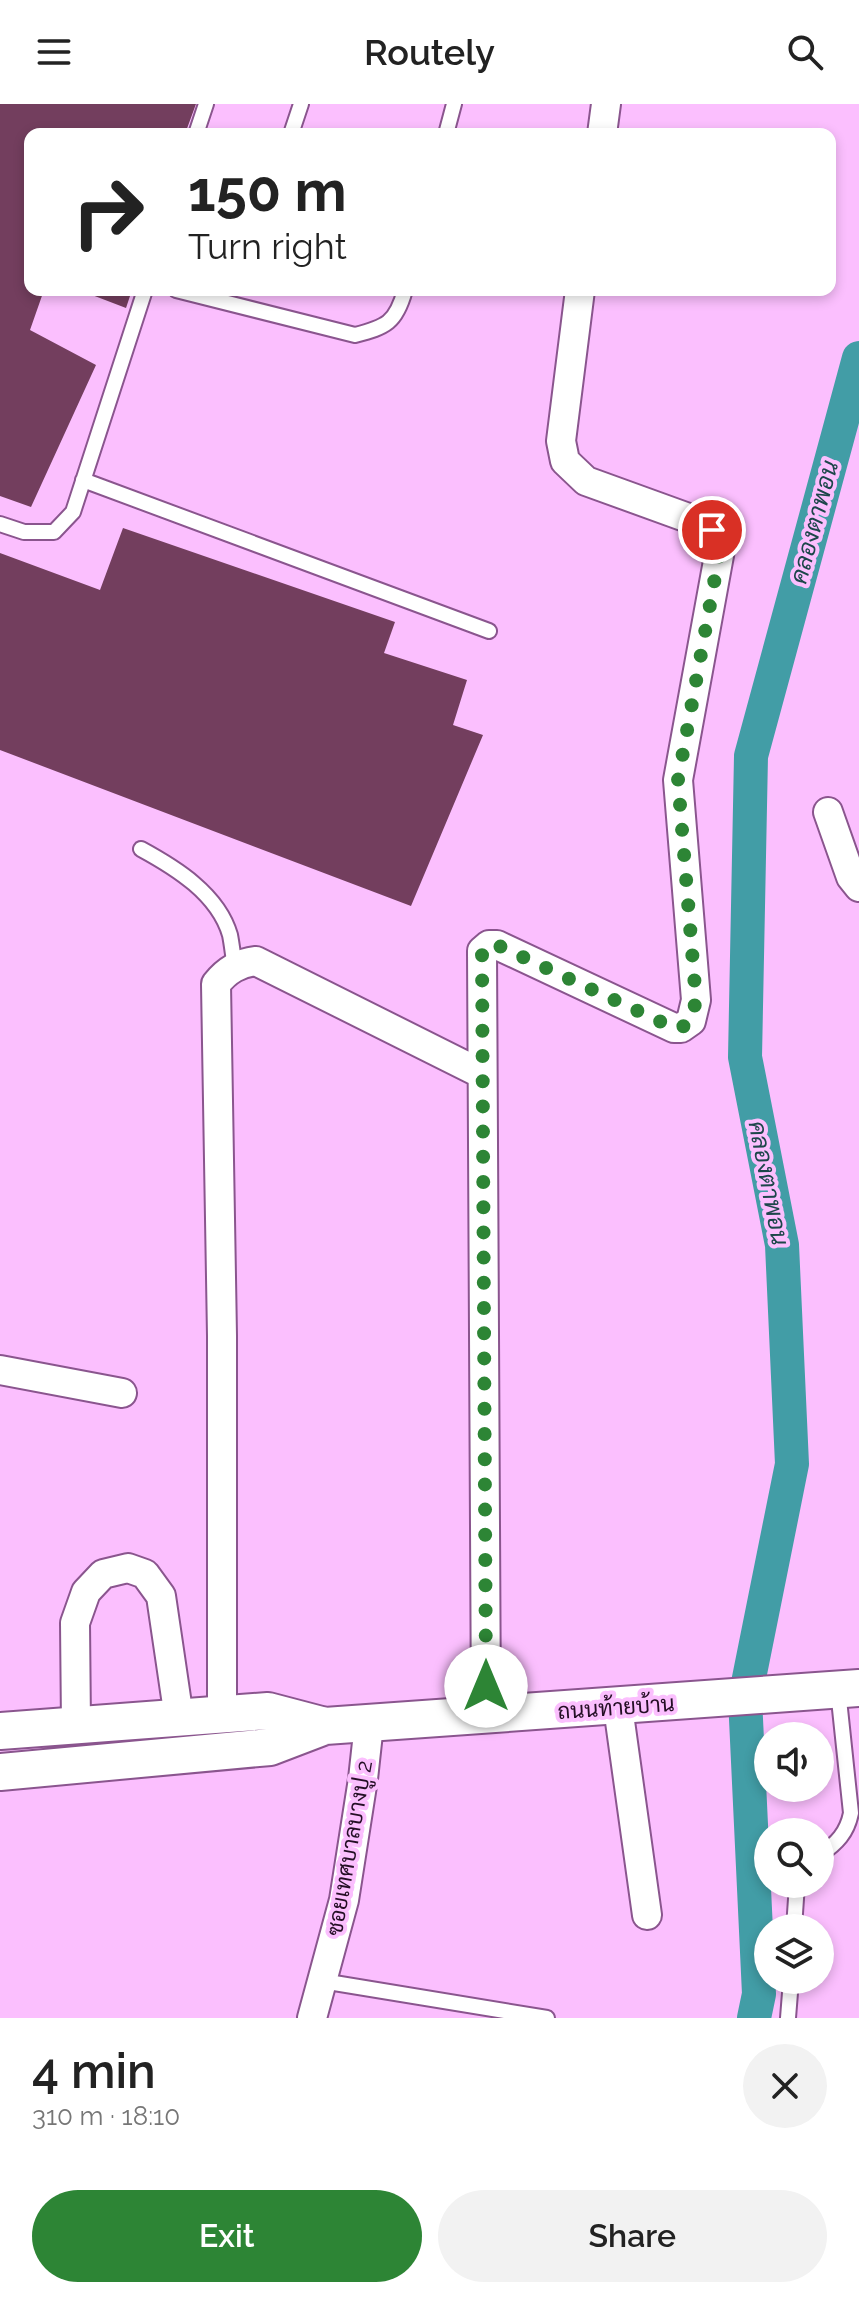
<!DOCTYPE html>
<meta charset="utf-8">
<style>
body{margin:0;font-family:Raleway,Sarabun,sans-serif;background:#f2f2f2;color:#222;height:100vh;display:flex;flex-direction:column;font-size:30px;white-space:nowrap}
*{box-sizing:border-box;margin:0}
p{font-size:26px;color:#767676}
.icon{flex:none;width:44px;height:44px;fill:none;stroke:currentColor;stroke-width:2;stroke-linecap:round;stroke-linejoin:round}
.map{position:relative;height:1914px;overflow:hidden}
.sheet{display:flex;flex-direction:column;background:#fff;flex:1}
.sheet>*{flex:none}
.top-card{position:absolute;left:24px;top:24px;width:812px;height:168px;border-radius:16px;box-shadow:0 4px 12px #0003;background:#fff;color:#222;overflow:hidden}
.buttons{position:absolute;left:754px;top:1618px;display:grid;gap:16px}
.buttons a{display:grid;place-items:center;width:80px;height:80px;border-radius:50%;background:#fff;box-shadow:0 4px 12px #0003;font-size:40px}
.pin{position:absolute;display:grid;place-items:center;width:68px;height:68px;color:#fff;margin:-34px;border:4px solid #fff;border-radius:50%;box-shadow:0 2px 8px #0007}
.me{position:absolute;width:88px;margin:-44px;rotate:0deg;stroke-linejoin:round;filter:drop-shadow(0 0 6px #0008)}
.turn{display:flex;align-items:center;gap:28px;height:168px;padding:0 32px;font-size:36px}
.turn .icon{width:104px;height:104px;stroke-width:2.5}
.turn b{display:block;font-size:56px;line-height:68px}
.round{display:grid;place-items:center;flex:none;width:84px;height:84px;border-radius:42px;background:#f2f2f2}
.summary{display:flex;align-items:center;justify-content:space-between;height:136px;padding:0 32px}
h1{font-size:48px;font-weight:600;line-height:60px}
.action{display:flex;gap:16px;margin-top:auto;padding:16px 32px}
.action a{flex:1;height:92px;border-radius:48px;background:#2d8535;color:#fff;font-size:32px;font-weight:600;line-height:92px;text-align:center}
.action a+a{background:#f2f2f2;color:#222}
header{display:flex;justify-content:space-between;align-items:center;height:104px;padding:0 32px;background:#fff;font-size:36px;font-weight:600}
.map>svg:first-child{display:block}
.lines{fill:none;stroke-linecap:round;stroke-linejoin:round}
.canal{stroke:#429da6;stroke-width:34}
.building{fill:#733e5e}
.service-casing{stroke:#8a558e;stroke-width:18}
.minor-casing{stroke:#8a558e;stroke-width:32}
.tertiary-casing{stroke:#8a558e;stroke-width:40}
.service{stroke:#fff;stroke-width:14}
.minor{stroke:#fff;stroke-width:28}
.tertiary{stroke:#fff;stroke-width:36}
.route{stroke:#2d8535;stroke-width:14;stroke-dasharray:0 25.2}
.labels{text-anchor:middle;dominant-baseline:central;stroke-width:8;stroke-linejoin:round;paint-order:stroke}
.street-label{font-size:22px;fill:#240e25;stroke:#fbbffe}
.water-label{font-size:24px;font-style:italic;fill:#1c464a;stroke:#fbbffe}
</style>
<header><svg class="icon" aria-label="menu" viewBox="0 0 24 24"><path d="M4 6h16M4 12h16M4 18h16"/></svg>Routely<svg class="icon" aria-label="search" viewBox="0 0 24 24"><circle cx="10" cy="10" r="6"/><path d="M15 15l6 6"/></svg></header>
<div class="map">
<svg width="859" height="1914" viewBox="0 0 859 1914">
<rect width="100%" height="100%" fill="#fbbffe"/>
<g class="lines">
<path class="canal" d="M754,1914L759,1890L745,1594L792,1360L782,1141L745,953L751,652L859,254"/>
</g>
<path class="building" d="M0,0H196L185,30H30V186H44L30,226L96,261L31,403L0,392Z
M79,186H132L126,204Z
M123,424L395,518L384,549L467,576L453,621L483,631L411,802L0,646V449L100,486Z"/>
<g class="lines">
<defs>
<path id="service" d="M196,30L206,0
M291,30L301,0
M446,30L454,0
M176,186L355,231C386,223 396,219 405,186
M83,376L489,527
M0,420L24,428H54L73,408L145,186
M141,745C176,764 218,790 230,831C232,841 233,852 235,863
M820,1751C837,1739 847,1729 851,1709L838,1586
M794,1824L797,1780
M322,1877L547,1914
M788,1914L791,1876"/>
<path id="minor" d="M602,30L606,0
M828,708L851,773L859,783
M0,1266L122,1289
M618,1603L647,1811
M222,1611V1232L216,880C227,866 239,859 256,857L482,970
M486,1613L482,847L489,841H497L674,924H681L691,917L696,896L678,676L720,446C717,433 713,426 702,419L586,377L565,357L561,337L580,186
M76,1621L75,1519L86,1488L103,1470L128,1464L145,1470L161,1492L179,1614
M312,1914L344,1796L363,1675L369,1620"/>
<path id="tertiary" d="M0,1627L268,1607L325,1622
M0,1668L270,1643L325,1622L859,1584"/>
</defs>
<use href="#service" class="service-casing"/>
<use href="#minor" class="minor-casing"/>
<use href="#tertiary" class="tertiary-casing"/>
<use href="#service" class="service"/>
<use href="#minor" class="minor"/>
<use href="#tertiary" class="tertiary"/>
</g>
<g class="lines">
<path class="route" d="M486,1582L482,847L485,843L497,841L674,924H681L691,917L696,896L678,676L720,446L718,435L712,426"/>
</g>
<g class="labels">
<g class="street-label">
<text transform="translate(616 1603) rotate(-4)">ถนนท้ายบ้าน</text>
<text transform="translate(349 1744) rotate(-80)">ซอยเทศบาลบางปู 2</text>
</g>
<g class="water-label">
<text transform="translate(814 418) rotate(-75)">คลองตาพอน</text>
<text transform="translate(769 1079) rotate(79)">คลองตาพอน</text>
</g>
</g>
</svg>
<div class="buttons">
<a><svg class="icon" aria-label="sound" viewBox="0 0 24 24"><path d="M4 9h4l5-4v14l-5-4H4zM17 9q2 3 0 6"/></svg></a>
<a><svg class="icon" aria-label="search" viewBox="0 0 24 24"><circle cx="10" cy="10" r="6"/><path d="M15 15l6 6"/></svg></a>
<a><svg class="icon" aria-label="layers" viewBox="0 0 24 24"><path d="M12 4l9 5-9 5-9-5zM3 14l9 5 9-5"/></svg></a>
</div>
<div class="pin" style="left:712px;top:426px;background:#d93025"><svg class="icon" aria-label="arrive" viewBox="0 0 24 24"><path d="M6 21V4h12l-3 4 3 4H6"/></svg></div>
<svg class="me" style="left:486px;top:1582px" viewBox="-20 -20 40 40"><circle r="19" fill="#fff"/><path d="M0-13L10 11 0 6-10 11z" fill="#2d8535"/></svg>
<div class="top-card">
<div class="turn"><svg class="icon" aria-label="right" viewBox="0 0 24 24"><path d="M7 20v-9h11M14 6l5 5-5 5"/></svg><div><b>150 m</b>Turn right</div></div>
</div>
</div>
<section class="sheet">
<div class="summary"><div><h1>4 min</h1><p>310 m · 18:10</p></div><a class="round"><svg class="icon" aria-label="close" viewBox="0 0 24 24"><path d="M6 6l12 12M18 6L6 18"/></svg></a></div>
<div class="action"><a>Exit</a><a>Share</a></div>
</section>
